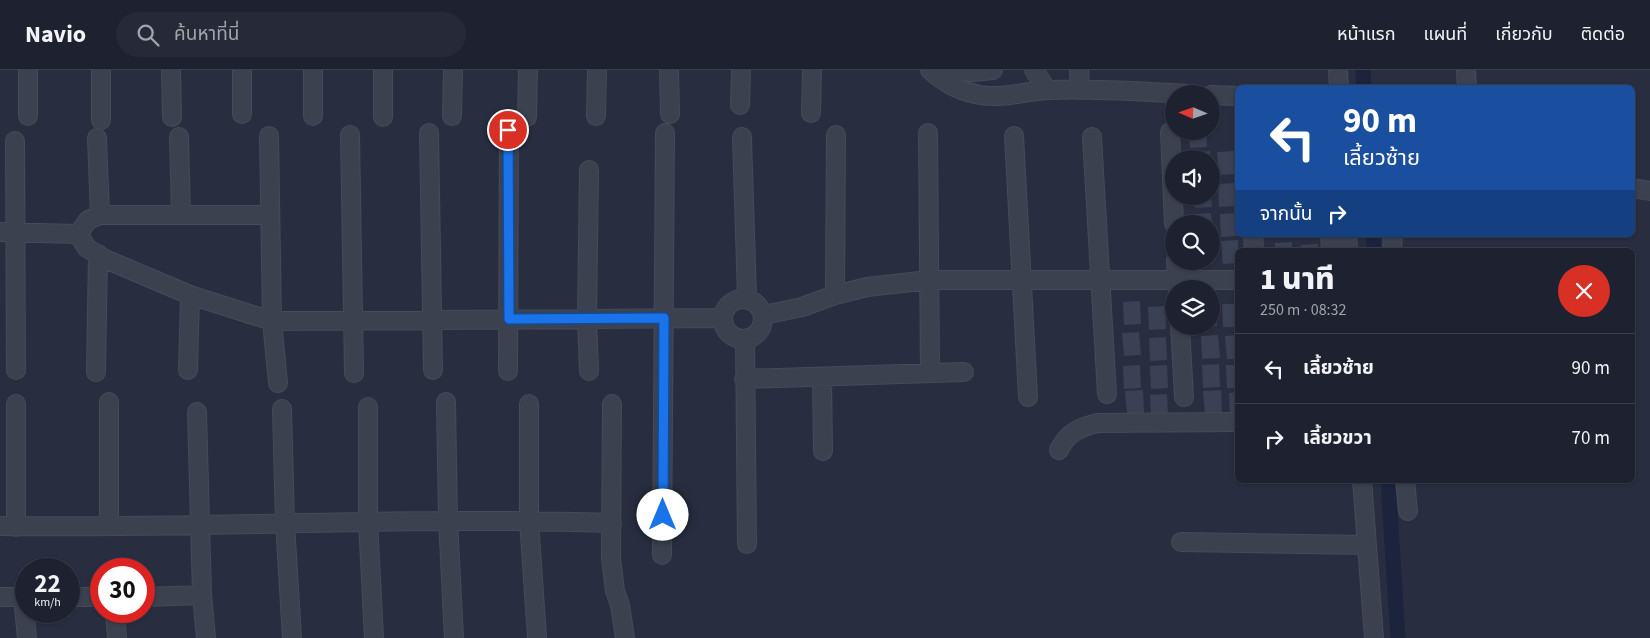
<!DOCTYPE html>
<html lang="th">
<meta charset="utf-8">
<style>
body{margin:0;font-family:"Source Sans 3","Noto Sans Thai",sans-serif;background:#262a38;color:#f1f3f6;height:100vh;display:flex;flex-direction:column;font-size:19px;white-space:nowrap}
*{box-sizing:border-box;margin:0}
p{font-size:16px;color:#a1a4ab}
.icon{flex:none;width:28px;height:28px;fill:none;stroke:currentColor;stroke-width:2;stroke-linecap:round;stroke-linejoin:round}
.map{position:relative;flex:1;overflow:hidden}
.details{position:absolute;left:1235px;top:178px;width:400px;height:235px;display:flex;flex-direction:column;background:#1e2230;border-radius:8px;box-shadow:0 1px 4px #0004,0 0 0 1px #3c3f4c}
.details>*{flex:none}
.top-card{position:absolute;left:1235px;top:15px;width:400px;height:152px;border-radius:8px;box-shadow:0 1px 4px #0004,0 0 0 1px #3c3f4c;background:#1a4fa0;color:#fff;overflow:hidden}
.needle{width:32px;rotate:272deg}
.tools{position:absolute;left:1165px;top:15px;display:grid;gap:10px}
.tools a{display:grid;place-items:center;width:55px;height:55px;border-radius:50%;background:#1e2230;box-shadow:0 1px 4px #0004,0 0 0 1px #3c3f4c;font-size:25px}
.speed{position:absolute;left:15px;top:488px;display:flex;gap:10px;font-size:25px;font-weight:700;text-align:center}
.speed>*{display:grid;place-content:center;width:65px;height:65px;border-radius:50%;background:#1e2230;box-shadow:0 1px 4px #0004,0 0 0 1px #3c3f4c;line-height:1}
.speed small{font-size:12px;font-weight:400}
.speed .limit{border:8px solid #d22;background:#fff;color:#111}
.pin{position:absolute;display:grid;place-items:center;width:42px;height:42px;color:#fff;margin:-21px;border:2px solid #fff;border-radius:50%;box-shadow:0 1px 5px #0007}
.me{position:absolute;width:55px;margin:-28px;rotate:0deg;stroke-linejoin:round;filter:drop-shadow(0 0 4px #0008)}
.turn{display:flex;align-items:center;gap:18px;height:105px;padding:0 25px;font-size:22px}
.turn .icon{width:65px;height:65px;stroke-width:2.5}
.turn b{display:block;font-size:35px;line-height:42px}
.then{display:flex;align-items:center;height:48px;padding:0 25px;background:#0003;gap:10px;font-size:19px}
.round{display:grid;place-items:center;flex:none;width:52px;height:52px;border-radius:26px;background:#262a38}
.summary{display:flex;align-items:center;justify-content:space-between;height:85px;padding:0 25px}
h1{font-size:30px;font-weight:800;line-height:38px}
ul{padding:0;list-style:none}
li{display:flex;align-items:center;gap:15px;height:70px;padding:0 25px;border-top:1px solid #3c3f4c}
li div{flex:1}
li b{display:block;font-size:19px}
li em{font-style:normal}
header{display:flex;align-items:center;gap:30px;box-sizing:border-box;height:70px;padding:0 25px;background:#1e2230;border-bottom:1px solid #3c3f4c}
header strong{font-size:24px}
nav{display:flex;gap:28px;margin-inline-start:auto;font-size:18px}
.search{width:350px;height:45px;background:#262a38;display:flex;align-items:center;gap:12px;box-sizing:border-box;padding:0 18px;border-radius:28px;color:#a1a4ab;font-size:19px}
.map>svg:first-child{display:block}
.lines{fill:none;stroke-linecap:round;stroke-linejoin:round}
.canal{stroke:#1b233d;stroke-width:15}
.building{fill:#3a4155}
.minor-casing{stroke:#464a59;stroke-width:20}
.minor{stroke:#3c4150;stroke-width:18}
.route-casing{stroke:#114b97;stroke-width:12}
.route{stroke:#1a73e8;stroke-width:9}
</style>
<header>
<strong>Navio</strong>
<div class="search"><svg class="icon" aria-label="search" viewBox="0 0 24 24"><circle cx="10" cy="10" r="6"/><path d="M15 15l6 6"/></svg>ค้นหาที่นี่</div>
<nav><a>หน้าแรก</a><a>แผนที่</a><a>เกี่ยวกับ</a><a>ติดต่อ</a></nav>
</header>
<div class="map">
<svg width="1650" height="568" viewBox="0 0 1650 568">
<rect width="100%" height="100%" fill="#282e40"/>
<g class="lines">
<path class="canal" d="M1363,0L1364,18
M1373,165L1374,180
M1388,410L1398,568"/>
</g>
<path class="building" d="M1189,61H1206L1207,77L1190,78Z
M1210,81V89H1193V82Z
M1234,81L1236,104L1219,105L1217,82Z
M1235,113L1236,136L1219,137L1218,114Z
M1194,126H1211L1212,137L1195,138Z
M1211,143L1212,154H1195L1194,144Z
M1237,143L1238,166L1221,167L1220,144Z
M1238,170V193L1223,194L1221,171Z
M1292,172V180H1275V173Z
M1318,174V180H1301V175Z
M1195,191H1213V194L1196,195Z
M1140,231L1141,254L1124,255L1123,232Z
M1216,233L1217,256L1211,257V234Z
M1222,234H1238V257H1223Z
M1165,236L1166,259L1149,260L1148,237Z
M1139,262L1141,285L1124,286L1122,263Z
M1218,265L1220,288L1202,289L1201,266Z
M1238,265V289H1227L1225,266Z
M1166,267L1167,290L1150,291L1149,268Z
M1219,294L1220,317L1203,318L1202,295Z
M1140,295L1141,318L1124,319L1123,296Z
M1167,295L1168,318L1151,319L1150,296Z
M1226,295H1238V318H1227Z
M1143,320L1144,343L1127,344L1125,321Z
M1221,320L1222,343L1205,344L1203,321Z
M1238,322V345L1230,346L1229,323Z
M1167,324L1168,347L1151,348L1150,325Z"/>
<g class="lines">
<defs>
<path id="minor" d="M171,0L172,47
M242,0V44
M313,0V46
M383,0V47
M669,0L670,44
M930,0C946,14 959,21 980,25C1003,29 1025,21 1049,20C1096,18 1143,22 1190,24
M952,0L972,2L993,0
M1034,0L1047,20
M1079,0L1080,20
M1338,0L1339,18
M1466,0L1467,18
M1211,25L1238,26
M740,35L741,0
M811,43L812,0
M28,46V0
M452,46L453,0
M596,46L597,0
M527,47L528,0
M101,50V0
M1170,62L1174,154
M429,63L433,300
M928,63L930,303
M350,65L354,303
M269,66L272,251L278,313
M1014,66L1028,327
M179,67L181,145
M742,67L747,228
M1092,67L1107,324
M97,68L100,145
M15,71L16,300
M1632,118L1650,121
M0,162L78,164
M78,164L87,178L105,189L190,225L272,251L723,248
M78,164L88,150L100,145H270
M1253,165L1254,180
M1330,165L1331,180
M1347,165L1348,180
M1392,180L1393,165
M1176,191L1178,219
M835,225L836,65
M723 249a20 20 0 1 1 40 0a20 20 0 1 1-40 0Z
M764,245L802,237L835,225L867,217L929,210H1238
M1180,256L1184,327
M745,269L747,474
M188,300L190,225
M508,301L509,60
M589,301L587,249L589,100
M96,302L98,184
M822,307L823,381
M744,309L964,302
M109,332V456
M446,332L448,450L454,568
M16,334V457
M529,334V450L537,568
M612,334L611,488L615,521L620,535L625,568
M368,337V451L374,568
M282,339L285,453L292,568
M197,342L202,525L206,568
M1059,380C1067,363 1080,357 1098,353L1238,352
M1362,410L1374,568
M1405,410L1408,441
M0,456C204,459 408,446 612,453
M1181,472L1367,475
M662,485L665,63
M0,527H26
M23,527L27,568
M69,527H101
M144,527L202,525
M115,541L117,568"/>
</defs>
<use href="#minor" class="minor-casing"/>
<use href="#minor" class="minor"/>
</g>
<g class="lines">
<defs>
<path id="route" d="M508,60L509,249L664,248L663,445"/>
</defs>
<use href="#route" class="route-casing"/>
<use href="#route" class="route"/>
</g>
</svg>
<div class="tools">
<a><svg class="needle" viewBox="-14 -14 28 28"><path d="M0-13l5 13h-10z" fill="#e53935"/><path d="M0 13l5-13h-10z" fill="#a1a4ab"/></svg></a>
<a><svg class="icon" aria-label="sound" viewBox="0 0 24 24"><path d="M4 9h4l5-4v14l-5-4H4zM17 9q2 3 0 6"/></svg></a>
<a><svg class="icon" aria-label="search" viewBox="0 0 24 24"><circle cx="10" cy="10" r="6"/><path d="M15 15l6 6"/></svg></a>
<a><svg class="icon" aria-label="layers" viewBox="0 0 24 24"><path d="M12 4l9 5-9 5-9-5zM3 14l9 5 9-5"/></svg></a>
</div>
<div class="speed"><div>22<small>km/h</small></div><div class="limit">30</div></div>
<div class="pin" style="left:508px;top:60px;background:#d93025"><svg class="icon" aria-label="arrive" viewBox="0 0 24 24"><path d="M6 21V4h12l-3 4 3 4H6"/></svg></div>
<svg class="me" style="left:663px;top:445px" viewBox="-20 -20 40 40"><circle r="19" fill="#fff"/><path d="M0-13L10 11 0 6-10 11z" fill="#1a73e8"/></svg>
<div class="top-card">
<div class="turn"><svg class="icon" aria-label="left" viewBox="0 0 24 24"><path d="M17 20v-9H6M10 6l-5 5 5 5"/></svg><div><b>90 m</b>เลี้ยวซ้าย</div></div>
<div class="then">จากนั้น<svg class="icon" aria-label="right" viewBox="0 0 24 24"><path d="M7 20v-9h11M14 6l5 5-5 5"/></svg></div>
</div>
<section class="details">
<div class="summary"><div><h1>1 นาที</h1><p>250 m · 08:32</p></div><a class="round" style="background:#d93025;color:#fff"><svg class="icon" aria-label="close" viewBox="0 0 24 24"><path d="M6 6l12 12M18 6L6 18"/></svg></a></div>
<ul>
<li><svg class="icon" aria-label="left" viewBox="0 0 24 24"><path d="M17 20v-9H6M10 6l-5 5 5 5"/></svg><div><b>เลี้ยวซ้าย</b></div><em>90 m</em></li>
<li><svg class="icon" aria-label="right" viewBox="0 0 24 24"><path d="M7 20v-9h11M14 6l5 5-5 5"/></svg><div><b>เลี้ยวขวา</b></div><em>70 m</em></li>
</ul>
</section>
</div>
